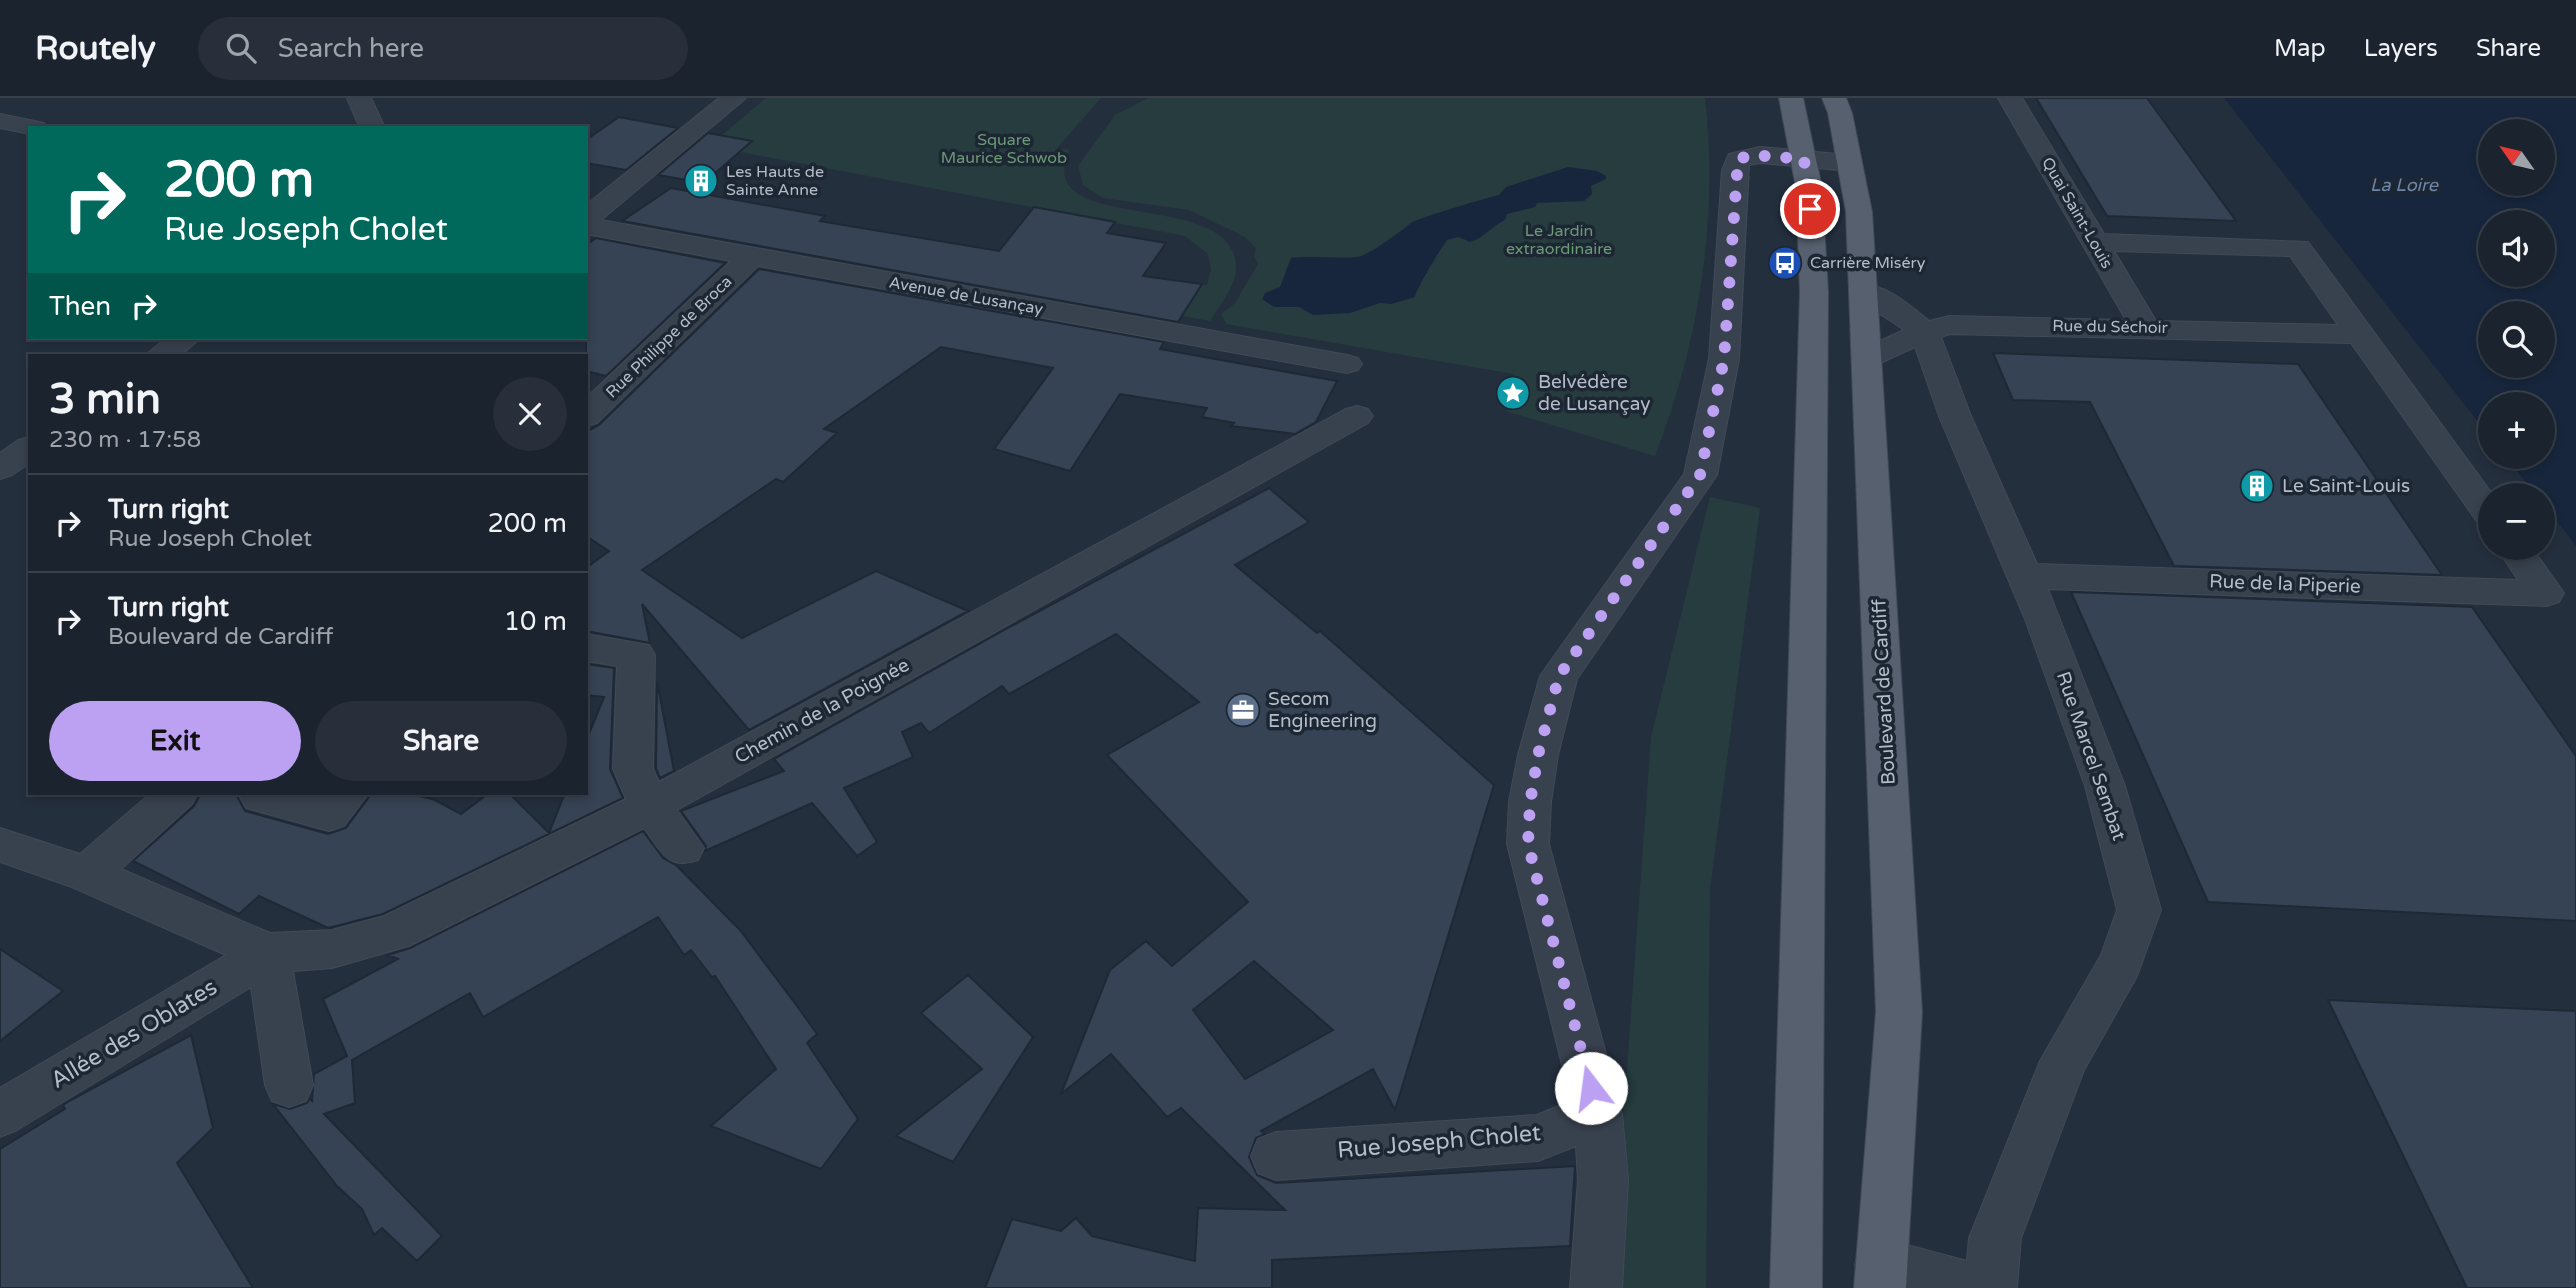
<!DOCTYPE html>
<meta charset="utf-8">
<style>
body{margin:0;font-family:"Varela Round",sans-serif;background:#282f3a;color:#f1f3f6;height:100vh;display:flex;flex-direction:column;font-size:26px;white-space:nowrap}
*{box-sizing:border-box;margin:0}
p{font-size:23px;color:#a0a4aa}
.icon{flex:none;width:38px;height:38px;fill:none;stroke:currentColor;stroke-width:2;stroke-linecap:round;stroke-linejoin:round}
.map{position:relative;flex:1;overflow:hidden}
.sheet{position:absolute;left:28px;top:256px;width:560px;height:441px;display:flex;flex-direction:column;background:#1b232e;border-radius:0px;box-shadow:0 4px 10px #0003,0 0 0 2px #39404a}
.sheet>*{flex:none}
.hud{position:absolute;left:28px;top:28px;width:560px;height:214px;border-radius:0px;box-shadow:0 4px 10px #0003,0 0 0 2px #39404a;background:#00695c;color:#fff;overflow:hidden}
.needle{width:46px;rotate:304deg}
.fabs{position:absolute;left:2478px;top:21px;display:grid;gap:14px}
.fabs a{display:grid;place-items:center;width:77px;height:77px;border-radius:50%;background:#1b232e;box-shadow:0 4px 10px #0003,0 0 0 2px #39404a;font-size:35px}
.pin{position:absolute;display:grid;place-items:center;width:60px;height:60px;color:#fff;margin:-30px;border:4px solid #fff;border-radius:50%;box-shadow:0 2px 7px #0007}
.me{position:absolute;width:77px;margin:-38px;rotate:345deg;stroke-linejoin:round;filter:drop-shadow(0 0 5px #0008)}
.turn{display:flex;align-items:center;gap:24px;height:147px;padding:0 21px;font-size:32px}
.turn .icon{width:91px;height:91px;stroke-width:2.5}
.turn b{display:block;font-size:49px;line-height:60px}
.then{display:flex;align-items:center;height:66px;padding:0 21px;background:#0003;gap:14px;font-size:26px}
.round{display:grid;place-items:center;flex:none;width:74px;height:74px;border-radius:37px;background:#282f3a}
.summary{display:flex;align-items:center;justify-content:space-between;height:119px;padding:0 21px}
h1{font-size:42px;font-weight:800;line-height:52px}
.button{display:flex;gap:14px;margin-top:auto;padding:14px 21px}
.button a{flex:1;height:80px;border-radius:42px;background:#bca0f2;color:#111;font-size:28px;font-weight:800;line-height:80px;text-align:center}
.button a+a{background:#282f3a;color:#f1f3f6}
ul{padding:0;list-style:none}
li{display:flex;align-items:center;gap:21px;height:98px;padding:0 21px;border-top:2px solid #39404a}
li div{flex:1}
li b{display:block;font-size:26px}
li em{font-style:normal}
header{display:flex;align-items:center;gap:42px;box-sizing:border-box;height:98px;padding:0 35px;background:#1b232e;border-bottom:2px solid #39404a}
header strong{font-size:33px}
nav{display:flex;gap:38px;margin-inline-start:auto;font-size:24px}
.search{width:490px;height:63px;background:#282f3a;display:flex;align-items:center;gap:18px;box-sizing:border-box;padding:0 24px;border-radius:38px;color:#a0a4aa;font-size:26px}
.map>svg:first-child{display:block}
.green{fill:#263c3f}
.water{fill:#17263c;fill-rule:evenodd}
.building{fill:#364354;stroke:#1f2835;stroke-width:2;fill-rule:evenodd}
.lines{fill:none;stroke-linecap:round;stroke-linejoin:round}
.minor-casing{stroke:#414a57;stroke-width:2}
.major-casing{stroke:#414a57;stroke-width:2}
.minor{fill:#38414e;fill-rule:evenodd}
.major{fill:#56606e;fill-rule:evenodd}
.route{stroke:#bca0f2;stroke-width:12;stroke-dasharray:0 21.6}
.labels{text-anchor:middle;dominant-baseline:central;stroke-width:7;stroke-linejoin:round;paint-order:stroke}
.far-park-label{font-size:16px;fill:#6b9a76;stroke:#1d2633}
.far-poi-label{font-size:16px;fill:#b4bcc9;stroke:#1d2633;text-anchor:start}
.far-street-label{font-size:16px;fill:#b4bcc9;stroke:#1d2633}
.far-water-label{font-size:18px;font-style:italic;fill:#6d86a8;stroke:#1d2633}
.poi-label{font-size:19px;fill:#b4bcc9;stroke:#1d2633;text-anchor:start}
.street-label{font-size:19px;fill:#b4bcc9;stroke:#1d2633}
.near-street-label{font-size:23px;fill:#b4bcc9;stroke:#1d2633}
</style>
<header>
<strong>Routely</strong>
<div class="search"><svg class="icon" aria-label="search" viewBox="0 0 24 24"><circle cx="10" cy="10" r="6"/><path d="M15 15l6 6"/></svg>Search here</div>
<nav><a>Map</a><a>Layers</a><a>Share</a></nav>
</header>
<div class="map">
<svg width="2576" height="1190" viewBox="0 0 2576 1190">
<rect width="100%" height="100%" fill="#242f3e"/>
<path class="green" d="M766,0H1101L1057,50L1069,52C1030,141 1237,87 1236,170C1236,188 1219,208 1210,223L1172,216L1192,185L1207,187L1211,172L1208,156L1185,138L709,48Z
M1148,0H1705C1719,120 1699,245 1655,358L1506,313L1509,311L1519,281L1513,276L1226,226L1221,216L1235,205L1258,166L1254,158L1256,150L1245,139L1189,112L1103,100L1083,87L1078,68L1115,17Z
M1710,399L1760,410L1710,791L1706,1190H1611L1651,639Z"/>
<path class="water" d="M2224,0H2576V448L2543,405V397H2536L2506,359H2543V306H2490V339ZM2490,33H2543V86H2490ZM2490,124H2543V177H2490ZM2490,215H2543V268H2490Z
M1568,69L1597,73L1606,78V81L1591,88L1592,96L1584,103L1537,105L1535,109L1507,116L1505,122C1492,128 1484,140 1470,144L1459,139L1447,142C1441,150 1415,193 1415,199L1391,206L1380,205L1350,215L1313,217L1299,209H1274L1262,201L1265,195L1280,189L1291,160C1309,157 1351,162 1361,158C1373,154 1400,134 1411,125C1418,120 1486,100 1499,97L1506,89Z"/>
<path class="building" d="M2036,0H2147L2236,123L2107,118Z
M619,19L678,30L626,72L586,65V42Z
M708,35L752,43L704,85L658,77Z
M671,90L825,118L820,123L999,153L1034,109L1083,118L1115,124L1107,135L1166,145L1143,178L1202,186L1178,224L622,123Z
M596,140L725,165L606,278L586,273V147Z
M759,171L1164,244L1160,251L1337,283L1316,324L1295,336L1231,328L1234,325L1202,319L1207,310L1120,296L1070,373L994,351L1053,270L941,249L824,331L837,335L783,384L776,381L642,472L742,540L876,473L968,513L749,632L642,506L650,545L586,533V470L609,453L586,438V334L599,327Z
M1993,255L2298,266L2442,477L2174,468L2090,304L2013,302Z
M1269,390L1309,424L1235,467L1317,535L1320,533L1494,687L1395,1012L1373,971L1261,1033L1265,1036L1256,1040L1249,1059L1257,1077L1276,1085L1575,1068L1570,1148L1272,1162V1190H985L1012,1121L1061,1133L1076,1120L1092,1138L1195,1163L1198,1110L1285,1112L1181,1010L1167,1019L1111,956L1061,996L1110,872L1146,843L1172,868L1248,804L1107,657L1199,604L1116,536L1009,596L1002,588L929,635L921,625L902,634L913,659L844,690L877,744L857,758L812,705L705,753L706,748L681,713L784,673L774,661L1006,531ZM1254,863L1333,932L1245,981L1193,912Z
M2071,494L2472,509L2576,658V823L2208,804Z
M586,566L614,570L610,671L623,700L383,816L328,830L259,798L239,816L133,763L194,708L201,695H240L238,700L245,713L328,736L346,730L372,695H405L433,701L461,716L489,695H509L549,735L565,695H586V643L604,599L586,597Z
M657,583L674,673L660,680L656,670Z
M643,733L663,760L676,767L740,832L797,908L817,936L807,945L858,1021L821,1071L711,1028L776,971L715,878L712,879L691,852L684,857L658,819L483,919L470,895L352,962L355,1005L324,1016L442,1138L417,1163L382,1130L374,1137L362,1111L337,1088L273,1006L290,1011L307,1005L310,1001L312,1003L314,976L347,958L323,901L398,861L388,857L410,850Z
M0,851L63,893L0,943Z
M968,877L1033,939L953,1064L896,1038L982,971L921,915Z
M2328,902L2576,913V1190H2467Z
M191,937L213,1030L177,1065L253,1190H0V1051L65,1011L63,1007L71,1002Z"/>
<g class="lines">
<defs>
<path id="minor" d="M347,0H371L385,30H360Z
M719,0H746L601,122L1347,257L1358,260L1362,266L1358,272L1347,275L758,168L597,325L586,328V300L731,163L586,136V107Z
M1998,0H2022L2104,136L2308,144L2493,397H2490V428L2478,425L2351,245L1950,236L1941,239L1971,318L2037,466L2518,482L2497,450H2532L2564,495L2559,504L2546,508L2048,491L2125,688L2161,812L2137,878L2084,972L2021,1140L2017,1190H1876L1862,1185L1855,1166L1862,1147L1881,1140L1967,1163L1969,1140L2040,963L2101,857L2117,812L2085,688L2025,521L1939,318L1915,249L1878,266L1867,269L1856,266L1852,260L1856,254L1904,232C1890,220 1857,205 1850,194L1854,188C1881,181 1910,207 1929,223L1949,218L2126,222ZM2114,153L2290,158L2338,227L2156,223Z
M0,16L44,25L47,30H30V36L0,30Z
M1760,49L1849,57L1858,60L1862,65L1858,70L1849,73L1760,65L1749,67L1739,261L1717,377L1577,581L1558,657L1551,704L1549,746L1622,1015L1628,1082L1622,1190H1570L1578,1082L1576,1048L1538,1063L1276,1082L1258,1075L1251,1058L1258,1041L1276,1034L1537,1017L1571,1003L1507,746L1509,704L1518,657L1540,578L1684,376L1709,261L1722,72L1729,56Z
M166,240H201L181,257H146Z
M1357,308L1368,311L1373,318L1368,325L677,712L704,750L698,762C667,773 660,752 644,730L409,848L332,870L293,873L313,987L306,1003L289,1009L272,1003L265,987L251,889L17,1032L0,1039V990L226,857L72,789L0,764V730L80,756L151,695H198L192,706L121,771L270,835L332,832L384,818L626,701L613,671L617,568L586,563V536L649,547L655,557L653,671L659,684L1346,311Z
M30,339V365L12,377L0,381V355L18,342Z
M243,695L321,697L324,695H369L344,728L329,733L246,710L240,699Z"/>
<path id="major" d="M1779,0H1803L1822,90L1828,194L1822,1190H1770L1800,194L1796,90Z
M1822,0H1846L1852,15L1872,114L1922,914L1906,1190H1854L1876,914L1846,114L1828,15Z"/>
</defs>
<use href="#minor" class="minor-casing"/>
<use href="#major" class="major-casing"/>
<use href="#minor" class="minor"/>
<use href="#major" class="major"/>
</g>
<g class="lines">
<path class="route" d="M1591,990L1528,746L1530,705L1538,657L1559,578L1700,377L1724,261L1738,61L1752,57L1804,61L1810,111"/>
</g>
<defs>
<symbol id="building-disc" viewBox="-11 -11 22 22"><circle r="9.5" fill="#0f9aa8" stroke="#1d2633"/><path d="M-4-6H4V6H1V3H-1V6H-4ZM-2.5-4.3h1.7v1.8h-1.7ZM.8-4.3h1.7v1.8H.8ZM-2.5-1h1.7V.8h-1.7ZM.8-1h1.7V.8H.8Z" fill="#fff"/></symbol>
<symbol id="bus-disc" viewBox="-11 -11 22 22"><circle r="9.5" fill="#1a4fb4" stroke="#1d2633"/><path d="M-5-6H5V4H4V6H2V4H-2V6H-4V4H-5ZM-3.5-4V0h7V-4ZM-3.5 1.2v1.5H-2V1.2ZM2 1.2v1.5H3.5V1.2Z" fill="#fff"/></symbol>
<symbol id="sight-disc" viewBox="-11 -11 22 22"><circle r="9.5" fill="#0f9aa8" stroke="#1d2633"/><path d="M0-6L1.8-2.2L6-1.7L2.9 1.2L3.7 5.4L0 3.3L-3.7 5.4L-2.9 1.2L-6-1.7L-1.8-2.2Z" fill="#fff"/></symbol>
<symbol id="office-disc" viewBox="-11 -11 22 22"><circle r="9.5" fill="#5c6f8a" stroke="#1d2633"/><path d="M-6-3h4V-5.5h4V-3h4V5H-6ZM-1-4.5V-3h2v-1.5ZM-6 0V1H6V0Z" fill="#fff"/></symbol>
</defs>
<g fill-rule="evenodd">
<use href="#building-disc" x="682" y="64" width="38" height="38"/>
<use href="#bus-disc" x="1766" y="146" width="38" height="38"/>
<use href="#sight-disc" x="1494" y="276" width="38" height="38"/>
<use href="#building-disc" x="2238" y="369" width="38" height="38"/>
<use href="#office-disc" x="1224" y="593" width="38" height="38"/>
</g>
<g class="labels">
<g class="far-park-label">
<text x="1004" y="42">Square<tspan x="1004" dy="18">Maurice Schwob</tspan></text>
<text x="1559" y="133">Le Jardin<tspan x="1559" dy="18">extraordinaire</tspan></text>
</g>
<g class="far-poi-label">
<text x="726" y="74">Les Hauts de<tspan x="726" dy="18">Sainte Anne</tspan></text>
<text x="1810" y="165">Carrière Miséry</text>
</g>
<g class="far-street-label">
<text transform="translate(2077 115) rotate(60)">Quai Saint-Louis</text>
<text transform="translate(966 198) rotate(10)">Avenue de Lusançay</text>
<text transform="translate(2110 229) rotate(1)">Rue du Séchoir</text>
<text transform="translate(669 239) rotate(-44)">Rue Philippe de Broca</text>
</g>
<g class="far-water-label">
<text x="2404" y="87">La Loire</text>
</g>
<g class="poi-label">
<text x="1538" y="284">Belvédère<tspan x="1538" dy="22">de Lusançay</tspan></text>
<text x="2282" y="388">Le Saint-Louis</text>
<text x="1268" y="601">Secom<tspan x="1268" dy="22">Engineering</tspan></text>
</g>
<g class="street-label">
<text transform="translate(2285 486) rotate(2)">Rue de la Piperie</text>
<text transform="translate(1884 594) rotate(-93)">Boulevard de Cardiff</text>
<text transform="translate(822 613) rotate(-29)">Chemin de la Poignée</text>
<text transform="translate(2091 658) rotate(71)">Rue Marcel Sembat</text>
</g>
<g class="near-street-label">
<text transform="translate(134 936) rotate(-31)">Allée des Oblates</text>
<text transform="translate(1439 1044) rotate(-5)">Rue Joseph Cholet</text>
</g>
</g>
</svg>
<div class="fabs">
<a><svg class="needle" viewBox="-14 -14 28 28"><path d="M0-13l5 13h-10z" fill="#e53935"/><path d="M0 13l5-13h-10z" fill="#a0a4aa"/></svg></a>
<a><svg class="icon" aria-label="sound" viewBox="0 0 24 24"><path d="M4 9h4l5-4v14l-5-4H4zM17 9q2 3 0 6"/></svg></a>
<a><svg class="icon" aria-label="search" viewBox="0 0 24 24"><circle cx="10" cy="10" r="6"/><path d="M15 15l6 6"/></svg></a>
<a>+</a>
<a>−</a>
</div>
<div class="pin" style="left:1810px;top:111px;background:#d93025"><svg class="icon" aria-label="arrive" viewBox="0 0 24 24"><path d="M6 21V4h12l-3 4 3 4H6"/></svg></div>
<svg class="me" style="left:1591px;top:990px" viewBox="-20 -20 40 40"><circle r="19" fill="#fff"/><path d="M0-13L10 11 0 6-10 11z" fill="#bca0f2"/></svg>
<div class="hud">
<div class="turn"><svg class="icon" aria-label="right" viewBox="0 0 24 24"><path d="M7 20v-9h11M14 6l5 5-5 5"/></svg><div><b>200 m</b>Rue Joseph Cholet</div></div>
<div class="then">Then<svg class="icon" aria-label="right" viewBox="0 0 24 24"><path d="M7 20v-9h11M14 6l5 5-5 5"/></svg></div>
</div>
<section class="sheet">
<div class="summary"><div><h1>3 min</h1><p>230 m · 17:58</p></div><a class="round"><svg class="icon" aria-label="close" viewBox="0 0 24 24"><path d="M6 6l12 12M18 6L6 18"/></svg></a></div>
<ul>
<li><svg class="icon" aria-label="right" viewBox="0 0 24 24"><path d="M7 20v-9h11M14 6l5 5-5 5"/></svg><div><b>Turn right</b><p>Rue Joseph Cholet</p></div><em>200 m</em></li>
<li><svg class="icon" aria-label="right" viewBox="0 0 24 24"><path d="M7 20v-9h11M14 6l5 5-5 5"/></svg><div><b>Turn right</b><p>Boulevard de Cardiff</p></div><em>10 m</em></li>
</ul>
<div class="button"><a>Exit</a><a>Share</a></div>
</section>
</div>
